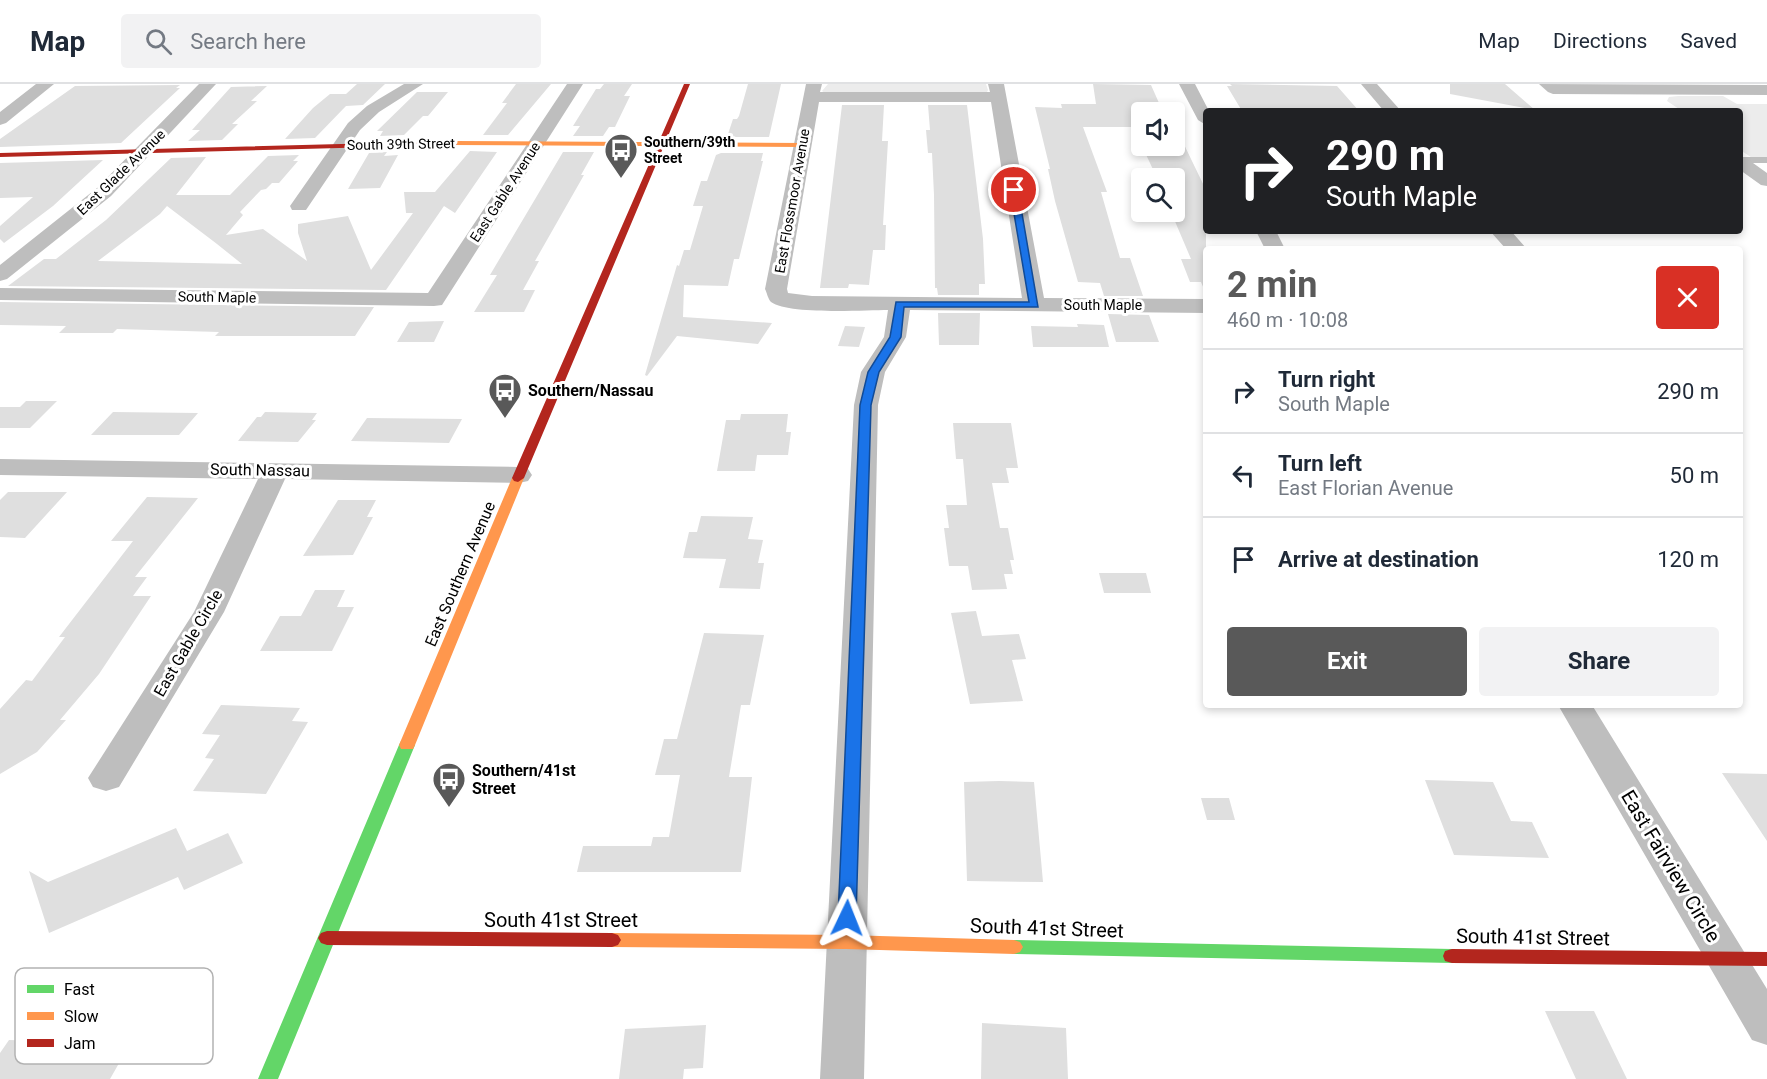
<!DOCTYPE html>
<meta charset="utf-8">
<style>
body{margin:0;font-family:Roboto,sans-serif;background:#f2f2f3;color:#1f2937;height:100vh;display:flex;flex-direction:column;font-size:22px;white-space:nowrap}
*{box-sizing:border-box;margin:0}
p{font-size:20px;color:#747a83}
.icon{flex:none;width:33px;height:33px;fill:none;stroke:currentColor;stroke-width:2;stroke-linecap:round;stroke-linejoin:round}
.map{position:relative;flex:1;overflow:hidden}
.sheet{position:absolute;left:1203px;top:162px;width:540px;height:462px;display:flex;flex-direction:column;background:#fff;border-radius:6px;box-shadow:0 3px 9px #0003}
.sheet>*{flex:none}
.banner{position:absolute;left:1203px;top:24px;width:540px;height:126px;border-radius:6px;box-shadow:0 3px 9px #0003;background:#202124;color:#fff;overflow:hidden}
.tools{position:absolute;left:1131px;top:18px;display:grid;gap:12px}
.tools a{display:grid;place-items:center;width:54px;height:54px;border-radius:6px;background:#fff;box-shadow:0 3px 9px #0003;font-size:30px}
.pin{position:absolute;display:grid;place-items:center;width:51px;height:51px;color:#fff;margin:-26px;border:3px solid #fff;border-radius:50%;box-shadow:0 2px 6px #0007}
.me{position:absolute;width:66px;margin:-33px;rotate:2deg;stroke-linejoin:round;filter:drop-shadow(0 0 4px #0008)}
.turn{display:flex;align-items:center;gap:21px;height:126px;padding:0 24px;font-size:27px}
.turn .icon{width:78px;height:78px;stroke-width:2.5}
.turn b{display:block;font-size:42px;line-height:51px}
.round{display:grid;place-items:center;flex:none;width:63px;height:63px;border-radius:6px;background:#f2f2f3}
.overview{display:flex;align-items:center;justify-content:space-between;height:102px;padding:0 24px}
h1{font-size:36px;font-weight:700;line-height:45px;color:#595959}
.button{display:flex;gap:12px;margin-top:auto;padding:12px 24px}
.button a{flex:1;height:69px;border-radius:6px;background:#595959;color:#fff;font-size:24px;font-weight:700;line-height:69px;text-align:center}
.button a+a{background:#f2f2f3;color:#1f2937}
ul{padding:0;list-style:none}
li{display:flex;align-items:center;gap:18px;height:84px;padding:0 24px;border-top:2px solid #e0e1e3}
li div{flex:1}
li b{display:block;font-size:22px}
li em{font-style:normal}
header{display:flex;align-items:center;gap:36px;box-sizing:border-box;height:84px;padding:0 30px;background:#fff;border-bottom:2px solid #e0e1e3}
header strong{font-size:28px}
nav{display:flex;gap:33px;margin-inline-start:auto;font-size:21px}
.search{width:420px;height:54px;background:#f2f2f3;display:flex;align-items:center;gap:15px;box-sizing:border-box;padding:0 21px;border-radius:6px;color:#747a83;font-size:22px}
.map>svg:first-child{display:block}
.green{fill:#ececec}
.building{fill:#dfdfdf;fill-rule:evenodd}
.lines{fill:none;stroke-linecap:round;stroke-linejoin:round}
.lane{fill:#bebebe;fill-rule:evenodd}
.street{fill:#bebebe;fill-rule:evenodd}
.fast{fill:#63d668;fill-rule:evenodd}
.slow{fill:#ff974d;fill-rule:evenodd}
.jam{fill:#b3261e;fill-rule:evenodd}
.route{fill:#1a73e8;stroke:#114b97;stroke-width:1.5}
.labels{text-anchor:middle;dominant-baseline:central;stroke-width:6;stroke-linejoin:round;paint-order:stroke}
.far-poi-label{font-size:14px;font-weight:bold;fill:#000;stroke:#fff;text-anchor:start}
.far-street-label{font-size:14px;fill:#000;stroke:#fff}
.poi-label{font-size:16px;font-weight:bold;fill:#000;stroke:#fff;text-anchor:start}
.street-label{font-size:16px;fill:#000;stroke:#fff}
.near-street-label{font-size:20px;fill:#000;stroke:#fff}
.key{fill:#fff;stroke:#b2b2b2;stroke-width:1.5}
.key-label{font-size:16px;fill:#000}
</style>
<header>
<strong>Map</strong>
<div class="search"><svg class="icon" aria-label="search" viewBox="0 0 24 24"><circle cx="10" cy="10" r="6"/><path d="M15 15l6 6"/></svg>Search here</div>
<nav><a>Map</a><a>Directions</a><a>Saved</a></nav>
</header>
<div class="map">
<svg width="1767" height="995" viewBox="0 0 1767 995">
<rect width="100%" height="100%" fill="#fff"/>
<path class="green" d="M828,0H986L988,6L987,8L825,9L822,7Z
M1678,12H1723L1737,20H1767V75H1754L1740,66V27H1682L1667,17L1669,13Z"/>
<path class="building" d="M357,0H385L363,21L346,22L315,54L285,55L313,24L330,10H346Z
M516,0H551L508,51H483L507,19H502Z
M604,0H632L624,12H630L615,43H609L603,52H573L580,42H573L596,5H600Z
M748,0H781L769,53H727L733,35H737L739,32Z
M1093,0L1151,1L1163,28H1142V60L1134,43H1083L1107,108H1101L1120,174H1130L1143,212H1104L1100,199L1078,198L1055,117L1048,85H1050L1035,23L1062,24L1061,20H1096Z
M1230,0L1337,2L1359,27H1242L1227,2H1232Z
M1450,0H1505L1535,26L1450,10Z
M180,1L176,4H180L121,59L0,63V55L75,2Z
M267,2L251,17H257L232,40H238L222,56L188,57L200,46H192L231,3Z
M417,8H448L428,32H423L404,51L380,52L383,47H377Z
M842,21H884L882,57H888L883,141H886L885,166H873L869,201L849,200L848,204H820Z
M928,21H967L983,155L985,200H979V211H938L937,204H935L934,111L932,69H928L926,46H930Z
M1174,46H1177L1206,106V210L1201,198H1190L1181,175H1191L1171,128H1174V94H1157L1142,62H1174Z
M470,67L497,68L455,129L444,122L386,206L8,202L44,175H56L106,136L171,74L206,73L176,111H230L268,72L299,71L293,77H298L279,99H272L266,105L261,106L240,128L243,131L226,151L263,145L307,177L298,149V140L348,132L371,186L413,129H406L404,108H435ZM167,122L217,160L242,180L98,177L160,130Z
M387,68L384,72L398,71L380,104L348,105L369,69Z
M563,68H594L581,91H584L535,177H539L523,206H535L524,228H474L497,191H490Z
M721,69H763L761,77H763L739,175H734L728,202L684,201L683,233L772,239L758,260L677,252L647,292L645,291L677,181L679,182L684,166H690L703,122H693L701,97H707L716,71Z
M103,76L53,122L4,159L0,155V142L33,113L0,114V79Z
M0,218L374,223L355,252H215L219,248L117,245L113,249H59L66,242L0,241Z
M938,229H980L979,261H939Z
M1108,230L1149,231L1159,258H1116Z
M444,237L434,258H397L409,238Z
M1077,240L1104,241L1109,263H1033L1031,242L1078,243Z
M845,242L865,243L859,263L838,262Z
M26,317H57L30,344H0V323H20Z
M113,328L198,329L179,351H91Z
M265,328L317,329L312,336H316L298,358L238,357L257,333H261Z
M741,330H788L786,348H791L788,371H757L755,387H717L726,336H740Z
M367,334L462,335L449,359L351,357Z
M953,339H1011L1018,384H1006L1009,399H992L1000,444H1008L1014,476H1010L1013,490H1004L1007,505L972,506L968,482H949L944,444H949L946,421H967L963,375H956Z
M8,408H67L25,454L0,453V416Z
M147,413L198,414L135,493H147L133,512H151L99,590L60,636H66L37,668L0,690V625L26,596L32,597L65,553H59L133,457H111Z
M338,416H376L367,433H373L353,471L303,472Z
M701,432L753,433L748,455L763,456L758,479H764L760,505L719,504L726,475L683,474L689,448H697Z
M1099,489H1146L1151,509H1104Z
M315,506H345L337,523H354L332,567H260L280,532H301Z
M976,527L982,552L1019,550L1026,575L1012,576L1023,617L970,620L951,529Z
M704,549L764,551L750,621H741L729,693H752L741,788H577L583,762H651L653,753H669L680,691H655L664,655H677Z
M221,621L300,624L292,637L308,638L266,710L193,707L214,675L205,674L220,651L202,650Z
M1722,689L1767,690V757Z
M1425,696L1493,698L1511,737L1532,738L1549,774L1454,771Z
M999,697L1034,698L1043,798L967,797L964,698Z
M1201,714H1229L1235,736H1207Z
M176,744L187,767L228,749L243,779L184,806L178,793L49,849L29,787L48,798Z
M1545,927H1594L1627,995H1576Z
M982,939L1066,944L1068,995H981Z
M706,941L703,984L684,985L683,995H619L625,945Z
M9,956L130,960L110,995H0V969Z"/>
<g class="lines">
<path class="lane" d="M1740,73H1767V79H1740Z"/>
<path class="street" d="M36,0H54L6,39L0,41V28Z
M199,0H216L111,112L7,195L0,197V181L97,104Z
M404,0H423L379,28L360,46L306,126H292L290,122L348,39L367,22Z
M567,0H583L442,221L434,222L0,216V204L428,209Z
M806,0H822L820,8H990L988,0H1004L1044,214L1206,215V229L910,226L906,253L885,288L878,321L864,995H820L854,321L861,288L884,253L888,226C864,226 789,231 771,218C768,215 767,209 765,205ZM819,18H991L1022,214L812,212L788,209L787,205Z
M1179,0H1195L1209,27H1206V41L1198,36Z
M1361,0H1377L1401,27H1384Z
M1539,0L1767,1V11L1553,10L1548,8Z
M1740,73L1746,74L1767,89V102L1761,101L1740,86Z
M1256,147H1276L1285,165H1265Z
M1490,147H1511L1527,165H1506Z
M0,375L519,383L528,385L532,391L528,397L519,399L285,395L224,528L119,703L106,707L93,703L88,694L194,528L258,395L0,391Z
M1558,621H1592L1767,905V961L1752,956Z"/>
<path class="fast" d="M407,656L413,657L415,661L278,995H258L399,661L401,657Z
M1014,856L1452,865L1459,867L1461,872L1459,877L1452,879L1014,870L1008,868L1005,863L1008,858Z"/>
<path class="slow" d="M454,57L802,59L806,61L802,63L451,61V57Z
M518,390L524,394L415,661L413,665H401L399,661L512,394Z
M612,849L846,851L1014,856L1020,858L1023,863L1020,868L1014,870L846,865L612,863L606,861L603,856L606,851Z"/>
<path class="jam" d="M684,0H690L524,394L518,398L514,397L512,394Z
M457,57V61H454L0,73V69Z
M327,847L612,849L618,851L621,856L618,861L612,863L327,861L321,859L318,854L321,849Z
M1452,865L1767,868V882L1452,879L1445,877L1443,872L1445,867Z"/>
</g>
<path class="route" d="M1014,103L1018,106L1038,223H904L901,253L879,288L871,321L856,834L854,839L847,841L841,839L838,834L860,321L868,288L890,253L896,218H1029L1010,106Z"/>
<defs>
<symbol id="bus-pin" viewBox="-11 -11 22 30"><path d="M0 17L-7.5 6A9.5 9.5 0 1 1 7.5 6Z" fill="#595959" stroke="#fff"/><path d="M-5-6H5V4H4V6H2V4H-2V6H-4V4H-5ZM-3.5-4V0h7V-4ZM-3.5 1.2v1.5H-2V1.2ZM2 1.2v1.5H3.5V1.2Z" fill="#fff"/></symbol>
</defs>
<g fill-rule="evenodd">
<use href="#bus-pin" x="602" y="47" width="38" height="52"/>
<use href="#bus-pin" x="486" y="287" width="38" height="52"/>
<use href="#bus-pin" x="430" y="676" width="38" height="52"/>
</g>
<g class="labels">
<g class="far-poi-label">
<text x="644" y="58">Southern/39th<tspan x="644" dy="16">Street</tspan></text>
</g>
<g class="far-street-label">
<text transform="translate(401 60) rotate(-1)">South 39th Street</text>
<text transform="translate(121 88) rotate(-44)">East Glade Avenue</text>
<text transform="translate(505 108) rotate(-57)">East Gable Avenue</text>
<text transform="translate(792 117) rotate(-80)">East Flossmoor Avenue</text>
<text transform="translate(217 213) rotate(1)">South Maple</text>
<text x="1103" y="221">South Maple</text>
</g>
<g class="poi-label">
<text x="528" y="306">Southern/Nassau</text>
<text x="472" y="686">Southern/41st<tspan x="472" dy="18">Street</tspan></text>
</g>
<g class="street-label">
<text transform="translate(260 386) rotate(1)">South Nassau</text>
<text transform="translate(460 490) rotate(-67)">East Southern Avenue</text>
<text transform="translate(188 559) rotate(-60)">East Gable Circle</text>
</g>
<g class="near-street-label">
<text transform="translate(1671 782) rotate(59)">East Fairview Circle</text>
<text x="561" y="836">South 41st Street</text>
<text transform="translate(1047 844) rotate(2)">South 41st Street</text>
<text transform="translate(1533 853) rotate(1)">South 41st Street</text>
</g>
</g>
<rect x="15" y="884" width="198" height="96" rx="9" class="key"/>
<rect x="27" y="901" width="27" height="8" fill="#63d668"/>
<rect x="27" y="928" width="27" height="8" fill="#ff974d"/>
<rect x="27" y="955" width="27" height="8" fill="#b3261e"/>
<g class="key-label">
<text x="64" y="911">Fast</text>
<text x="64" y="938">Slow</text>
<text x="64" y="965">Jam</text>
</g>
</svg>
<div class="tools">
<a><svg class="icon" aria-label="sound" viewBox="0 0 24 24"><path d="M4 9h4l5-4v14l-5-4H4zM17 9q2 3 0 6"/></svg></a>
<a><svg class="icon" aria-label="search" viewBox="0 0 24 24"><circle cx="10" cy="10" r="6"/><path d="M15 15l6 6"/></svg></a>
</div>
<div class="pin" style="left:1014px;top:106px;background:#d93025"><svg class="icon" aria-label="arrive" viewBox="0 0 24 24"><path d="M6 21V4h12l-3 4 3 4H6"/></svg></div>
<svg class="me" style="left:847px;top:834px" viewBox="-20 -20 40 40"><path d="M0-17L14 15 0 8-14 15z" fill="#1a73e8" stroke="#fff" stroke-width="4"/></svg>
<div class="banner">
<div class="turn"><svg class="icon" aria-label="right" viewBox="0 0 24 24"><path d="M7 20v-9h11M14 6l5 5-5 5"/></svg><div><b>290 m</b>South Maple</div></div>
</div>
<section class="sheet">
<div class="overview"><div><h1>2 min</h1><p>460 m · 10:08</p></div><a class="round" style="background:#d93025;color:#fff"><svg class="icon" aria-label="close" viewBox="0 0 24 24"><path d="M6 6l12 12M18 6L6 18"/></svg></a></div>
<ul>
<li><svg class="icon" aria-label="right" viewBox="0 0 24 24"><path d="M7 20v-9h11M14 6l5 5-5 5"/></svg><div><b>Turn right</b><p>South Maple</p></div><em>290 m</em></li>
<li><svg class="icon" aria-label="left" viewBox="0 0 24 24"><path d="M17 20v-9H6M10 6l-5 5 5 5"/></svg><div><b>Turn left</b><p>East Florian Avenue</p></div><em>50 m</em></li>
<li><svg class="icon" aria-label="arrive" viewBox="0 0 24 24"><path d="M6 21V4h12l-3 4 3 4H6"/></svg><div><b>Arrive at destination</b></div><em>120 m</em></li>
</ul>
<div class="button"><a>Exit</a><a>Share</a></div>
</section>
</div>
